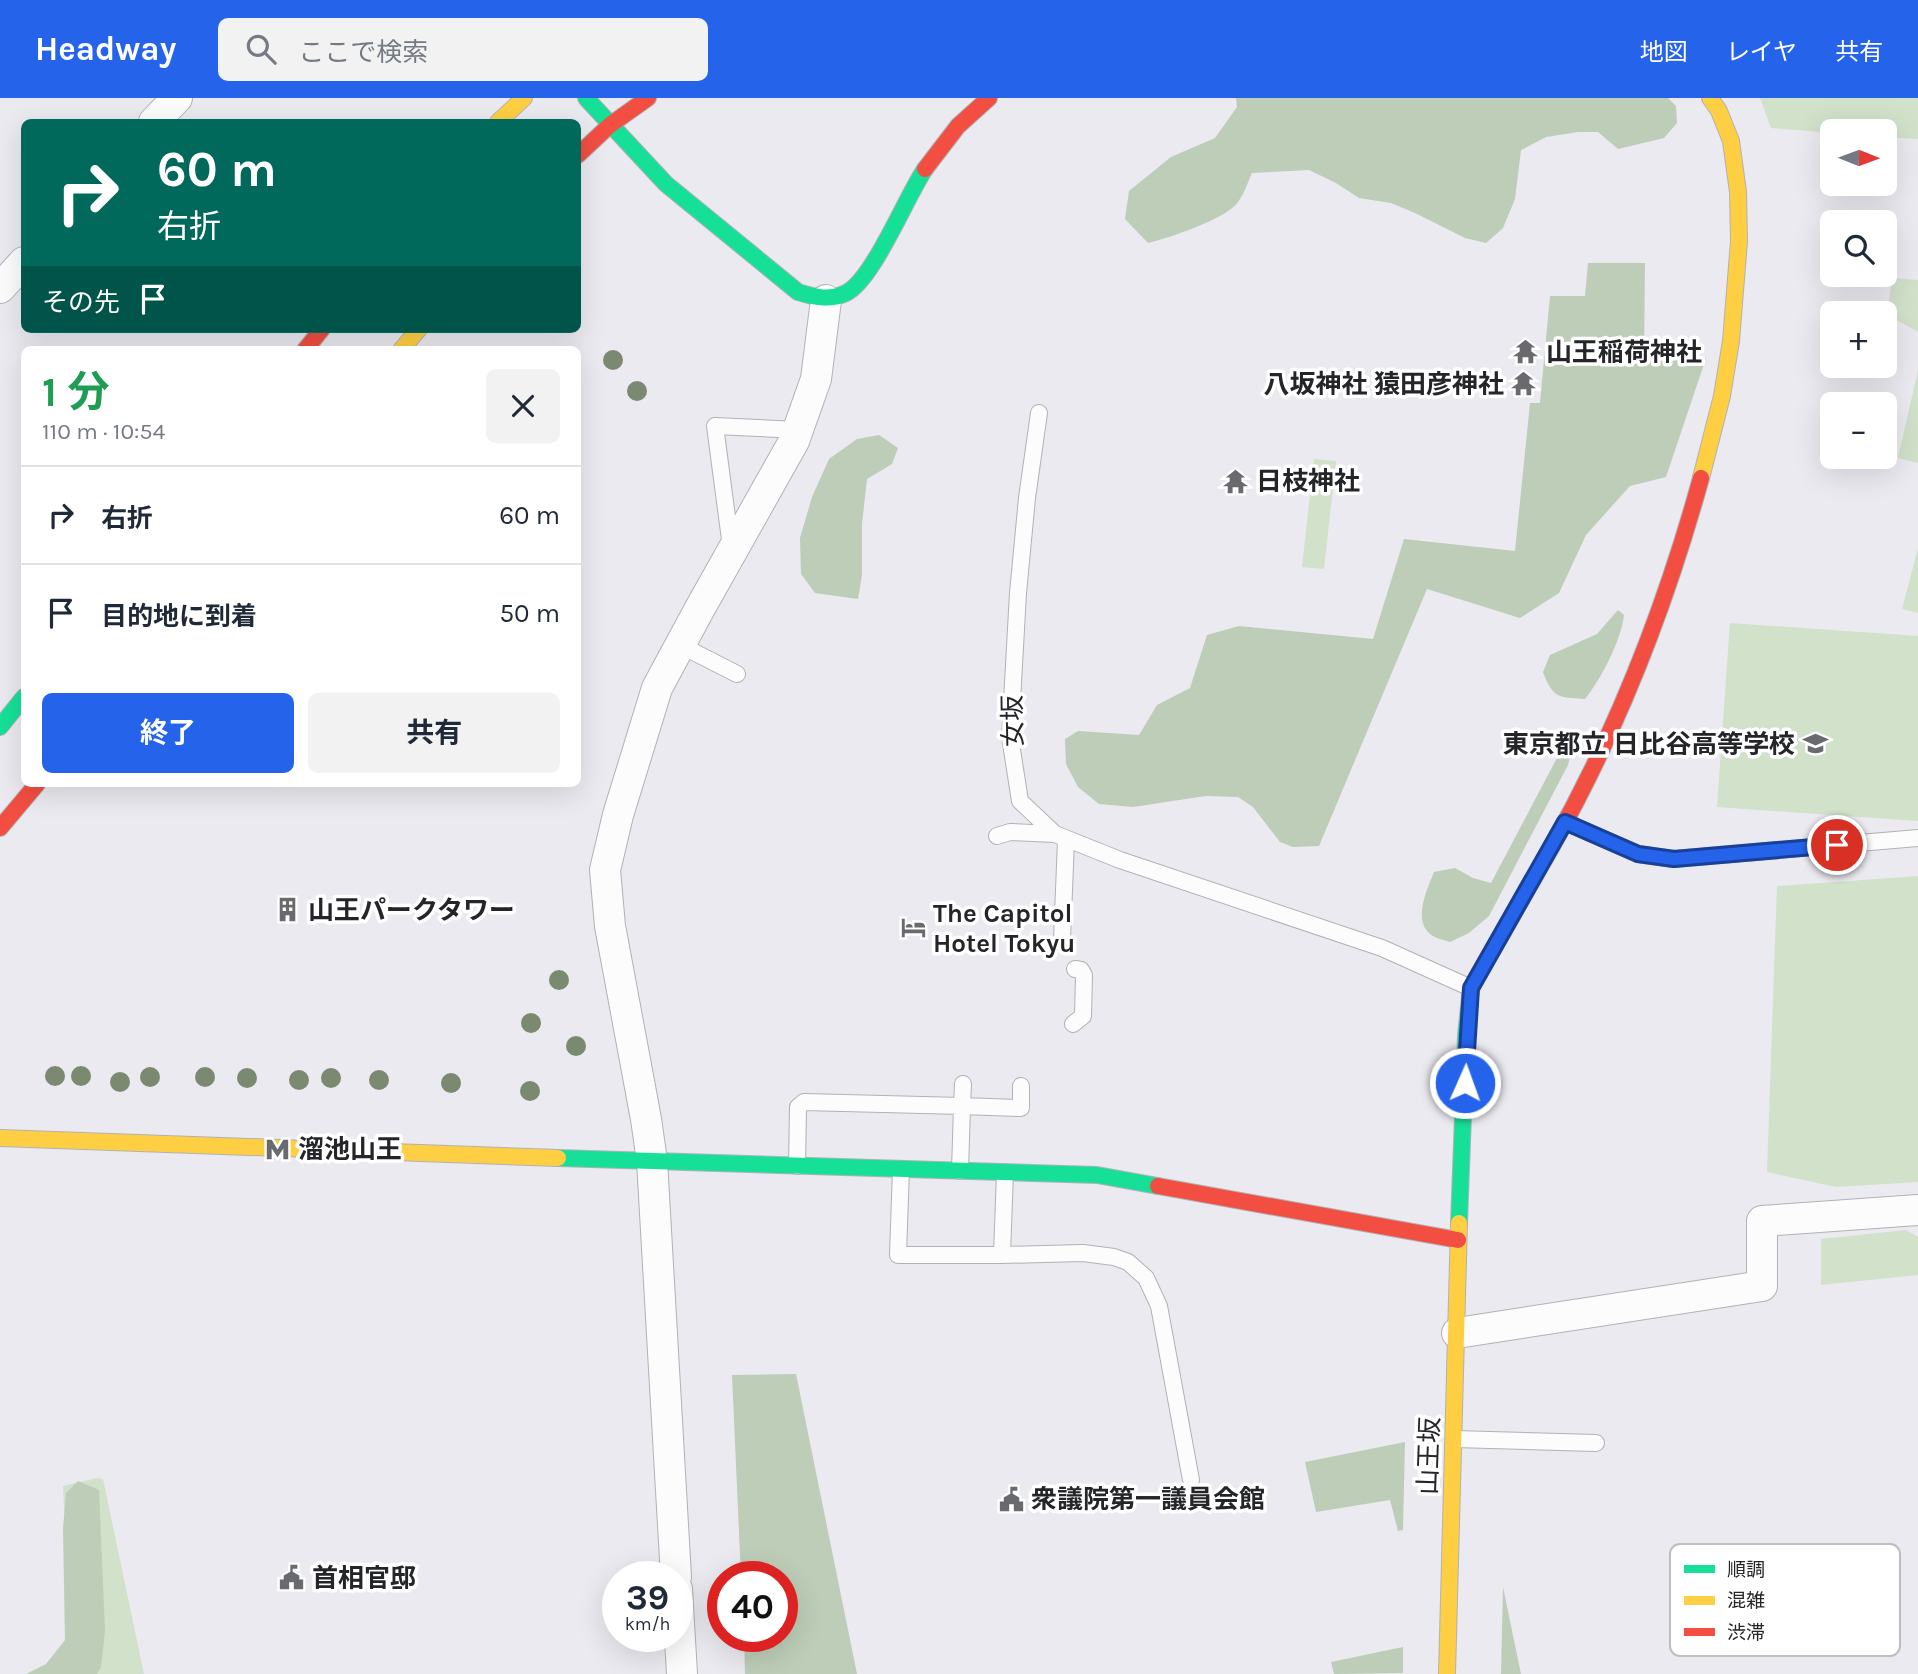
<!DOCTYPE html>
<html lang="ja">
<meta charset="utf-8">
<style>
body{margin:0;font-family:Karla,"Noto Sans JP",sans-serif;background:#f2f2f3;color:#1f2937;height:100vh;display:flex;flex-direction:column;font-size:26px;white-space:nowrap}
*{box-sizing:border-box;margin:0}
p{font-size:23px;color:#747a83}
.icon{flex:none;width:38px;height:38px;fill:none;stroke:currentColor;stroke-width:2;stroke-linecap:round;stroke-linejoin:round}
.map{position:relative;flex:1;overflow:hidden}
.details{position:absolute;left:21px;top:248px;width:560px;height:441px;display:flex;flex-direction:column;background:#fff;border-radius:10px;box-shadow:0 7px 28px #0002}
.details>*{flex:none}
.guide{position:absolute;left:21px;top:21px;width:560px;height:214px;border-radius:10px;box-shadow:0 7px 28px #0002;background:#00695c;color:#fff;overflow:hidden}
.needle{width:46px;rotate:91deg}
.tools{position:absolute;left:1820px;top:21px;display:grid;gap:14px}
.tools a{display:grid;place-items:center;width:77px;height:77px;border-radius:10px;background:#fff;box-shadow:0 7px 28px #0002;font-size:35px}
.speed{position:absolute;left:602px;top:1463px;display:flex;gap:14px;font-size:35px;font-weight:700;text-align:center}
.speed>*{display:grid;place-content:center;width:91px;height:91px;border-radius:50%;background:#fff;box-shadow:0 7px 28px #0002;line-height:1}
.speed small{font-size:18px;font-weight:400}
.speed .limit{border:10px solid #d22;background:#fff;color:#111}
.pin{position:absolute;display:grid;place-items:center;width:60px;height:60px;color:#fff;margin:-30px;border:4px solid #fff;border-radius:50%;box-shadow:0 2px 7px #0007}
.me{position:absolute;width:77px;margin:-38px;rotate:2deg;stroke-linejoin:round;filter:drop-shadow(0 0 5px #0008)}
.turn{display:flex;align-items:center;gap:24px;height:147px;padding:0 21px;font-size:32px}
.turn .icon{width:91px;height:91px;stroke-width:2.5}
.turn b{display:block;font-size:49px;line-height:60px}
.then{display:flex;align-items:center;height:66px;padding:0 21px;background:#0003;gap:14px;font-size:26px}
.round{display:grid;place-items:center;flex:none;width:74px;height:74px;border-radius:10px;background:#f2f2f3}
.summary{display:flex;align-items:center;justify-content:space-between;height:119px;padding:0 21px}
h1{font-size:42px;font-weight:700;line-height:52px;color:#1e9e55}
.cta{display:flex;gap:14px;margin-top:auto;padding:14px 21px}
.cta a{flex:1;height:80px;border-radius:10px;background:#2563eb;color:#fff;font-size:28px;font-weight:700;line-height:80px;text-align:center}
.cta a+a{background:#f2f2f3;color:#1f2937}
ul{padding:0;list-style:none}
li{display:flex;align-items:center;gap:21px;height:98px;padding:0 21px;border-top:2px solid #e0e1e3}
li div{flex:1}
li b{display:block;font-size:26px}
li em{font-style:normal}
header{display:flex;align-items:center;gap:42px;box-sizing:border-box;height:98px;padding:0 35px;background:#2563eb;color:#fff}
header strong{font-size:33px}
nav{display:flex;gap:38px;margin-inline-start:auto;font-size:24px}
.search{width:490px;height:63px;background:#f2f2f3;display:flex;align-items:center;gap:18px;box-sizing:border-box;padding:0 24px;border-radius:10px;color:#747a83;font-size:26px}
.map>svg:first-child{display:block}
.green{fill:#d1e1ca}
.forest{fill:#bdcdb7}
.lines{fill:none;stroke-linecap:round;stroke-linejoin:round}
.lane-casing{stroke:#b1b1b6;stroke-width:18}
.street-casing{stroke:#b1b1b6;stroke-width:32}
.fast-casing{stroke:#b1b1b6;stroke-width:18}
.slow-casing{stroke:#b1b1b6;stroke-width:18}
.jam-casing{stroke:#b1b1b6;stroke-width:18}
.lane{stroke:#fcfcfd;stroke-width:16}
.street{stroke:#fcfcfd;stroke-width:30}
.fast{stroke:#16e098;stroke-width:16}
.slow{stroke:#ffcf43;stroke-width:16}
.jam{stroke:#f24e42;stroke-width:16}
.tree{fill:#7a8970}
.route-casing{stroke:#184099;stroke-width:18}
.route{stroke:#2563eb;stroke-width:12}
.labels{text-anchor:middle;dominant-baseline:central;stroke-width:7;stroke-linejoin:round;paint-order:stroke}
.poi-label{font-size:26px;font-weight:bold;fill:#242528;stroke:#fff;text-anchor:start}
.street-label{font-size:26px;fill:#242528;stroke:#fff}
.key{fill:#fff;stroke:#bdbebe;stroke-width:2}
.key-label{font-size:19px;fill:#242528}
</style>
<header>
<strong>Headway</strong>
<div class="search"><svg class="icon" aria-label="search" viewBox="0 0 24 24"><circle cx="10" cy="10" r="6"/><path d="M15 15l6 6"/></svg>ここで検索</div>
<nav><a>地図</a><a>レイヤ</a><a>共有</a></nav>
</header>
<div class="map">
<svg width="1918" height="1576" viewBox="0 0 1918 1576">
<rect width="100%" height="100%" fill="#eaeaf0"/>
<path class="green" d="M1760,0H1918V41L1885,39V33H1832V35L1771,30Z
M1892,180L1918,182V234L1887,217Z
M1918,272V365L1898,360Z
M1314,361L1336,363L1324,471L1302,469Z
M1918,450V515L1902,511Z
M1730,525L1918,538V723L1717,709Z
M1918,778V1084L1836,1089L1767,1074L1777,788Z
M1906,1132L1918,1139V1177L1821,1187V1141Z
M97,1380L103,1381L144,1576H40L71,1557L63,1388Z"/>
<path class="forest" d="M1236,0H1668L1676,8L1677,25L1664,40L1618,51L1598,34H1578L1546,39L1521,52L1515,101L1503,130L1486,145L1465,140L1415,115L1391,105L1359,100L1336,85L1309,72L1252,75C1248,84 1244,96 1238,104C1226,121 1169,140 1148,145L1125,121L1129,93L1171,59L1215,40L1237,9Z
M1588,165H1645L1644,259L1706,260L1666,379L1630,388L1586,437L1559,495L1520,520L1427,491L1319,748L1293,749L1280,744L1253,709L1238,699L1206,698L1133,709L1099,706L1078,689L1066,666L1065,641L1078,633L1139,637L1157,607L1190,590L1207,537L1239,528L1373,541L1404,441L1515,453L1530,305H1540L1550,198H1585Z
M879,337L898,350L892,366L867,381L862,426V477L858,501L815,495L801,476L800,440L812,399L829,361L857,341Z
M1618,512L1624,517C1621,543 1601,581 1585,601C1559,599 1553,601 1543,574L1550,557L1597,536Z
M1564,655L1570,659L1568,667L1489,818L1469,835L1450,844C1445,842 1438,841 1433,838C1411,825 1427,792 1434,774L1455,770L1473,780L1491,785L1558,658Z
M796,1276L857,1576H745L744,1538H782V1479H741L732,1277Z
M1405,1344L1403,1432L1398,1433L1390,1402L1316,1414L1305,1364Z
M78,1383L99,1392L105,1533L101,1569L97,1576H26L46,1566L65,1542L63,1431L66,1395Z
M1503,1489L1521,1576H1501Z
M1403,1549V1575L1334,1576L1331,1564Z"/>
<g class="lines">
<defs>
<path id="lane" d="M1039,315L1027,400L1018,495L1010,639L1020,703L1055,736
M731,449L715,328L798,332
M680,547L737,576
M1565,724L1638,756L1674,761L1918,740
M997,738L1010,734L1055,736L1120,762L1382,850L1471,890
M1062,842L1066,742
M1073,926L1083,918L1084,877L1081,872L1075,871
M963,986L962,1008L1021,1010V988
M797,1068L798,1009L804,1004L962,1008L960,1073
M901,1071L898,1157H1002L1083,1155L1114,1159L1128,1164L1146,1180L1159,1208L1191,1382
M1002,1157L1005,1074
M1454,1341L1596,1345"/>
<path id="street" d="M154,24L177,0
M0,190L24,164
M1457,1235L1762,1188V1123L1918,1112
M676,1479L652,1063L646,1021L610,828L605,772L618,717L657,590L699,512L794,343L816,281L826,202
M677,1491L682,1576"/>
<path id="fast" d="M586,0L666,86L798,194C814,199 830,203 846,195C873,182 906,99 925,71
M0,629L24,599
M558,1060L1097,1077L1158,1088
M1459,1125L1466,937L1471,890L1552,748"/>
<path id="slow" d="M498,24L524,0
M401,252L419,231
M1701,380L1722,298L1731,243L1739,143L1738,94L1731,43L1719,13L1710,0
M0,1040L558,1060
M1447,1576L1459,1125"/>
<path id="jam" d="M578,57L610,27L648,0
M925,71L958,28L989,0
M305,252L322,231
M0,730L37,686
M1552,748C1617,633 1666,507 1701,380
M1158,1088L1458,1142"/>
</defs>
<use href="#lane" class="lane-casing"/>
<use href="#street" class="street-casing"/>
<use href="#fast" class="fast-casing"/>
<use href="#slow" class="slow-casing"/>
<use href="#jam" class="jam-casing"/>
<use href="#lane" class="lane"/>
<use href="#street" class="street"/>
<use href="#fast" class="fast"/>
<use href="#slow" class="slow"/>
<use href="#jam" class="jam"/>
</g>
<g class="tree">
<circle cx="613" cy="262" r="10"/>
<circle cx="637" cy="293" r="10"/>
<circle cx="559" cy="882" r="10"/>
<circle cx="531" cy="925" r="10"/>
<circle cx="576" cy="948" r="10"/>
<circle cx="55" cy="978" r="10"/>
<circle cx="81" cy="978" r="10"/>
<circle cx="150" cy="979" r="10"/>
<circle cx="205" cy="979" r="10"/>
<circle cx="247" cy="980" r="10"/>
<circle cx="331" cy="980" r="10"/>
<circle cx="299" cy="982" r="10"/>
<circle cx="379" cy="982" r="10"/>
<circle cx="120" cy="984" r="10"/>
<circle cx="451" cy="985" r="10"/>
<circle cx="530" cy="993" r="10"/>
</g>
<g class="lines">
<defs>
<path id="route" d="M1465,985L1471,890L1565,724L1638,756L1674,761L1837,747"/>
</defs>
<use href="#route" class="route-casing"/>
<use href="#route" class="route"/>
</g>
<defs>
<symbol id="temple-bare" viewBox="-9 -9 18 18"><path d="M0-6L5-2H3V0L6.5 2.5H4V6H1.5V3h-3V6H-4V2.5H-6.5L-3 0V-2H-5Z" fill="#696a6e" stroke="#fff" stroke-width="2.5" paint-order="stroke"/></symbol>
<symbol id="school-bare" viewBox="-9 -9 18 18"><path d="M0-5L7-2L0 1L-7-2ZM-4 1L0 2.5L4 1V4Q0 6-4 4Z" fill="#696a6e" stroke="#fff" stroke-width="2.5" paint-order="stroke"/></symbol>
<symbol id="building-bare" viewBox="-9 -9 18 18"><path d="M-4-6H4V6H1V3H-1V6H-4ZM-2.5-4.3h1.7v1.8h-1.7ZM.8-4.3h1.7v1.8H.8ZM-2.5-1h1.7V.8h-1.7ZM.8-1h1.7V.8H.8Z" fill="#696a6e" stroke="#fff" stroke-width="2.5" paint-order="stroke"/></symbol>
<symbol id="hotel-bare" viewBox="-9 -9 18 18"><path d="M-6-4.5h1.5V1H6V5H4.5V3h-9V5H-6ZM-4 0a1.8 1.8 0 1 1 3.6 0ZM.5 0V-2.5h3Q6-2.5 6 0Z" fill="#696a6e" stroke="#fff" stroke-width="2.5" paint-order="stroke"/></symbol>
<symbol id="metro-bare" viewBox="-9 -9 18 18"><path d="M-5.5 5V-5H-3L0 0L3-5H5.5V5H3V-.5L0 4L-3-.5V5Z" fill="#696a6e" stroke="#fff" stroke-width="2.5" paint-order="stroke"/></symbol>
<symbol id="civic-bare" viewBox="-9 -9 18 18"><path d="M-.6-6.5H3V-4.5H.6V-3L4-1V1h2V6H-6V1h2V-1L-.6-3ZM-1.2 2.5V6h2.4V2.5Z" fill="#696a6e" stroke="#fff" stroke-width="2.5" paint-order="stroke"/></symbol>
</defs>
<g fill-rule="evenodd">
<use href="#temple-bare" x="1508" y="236" width="35" height="35"/>
<use href="#temple-bare" x="1506" y="268" width="35" height="35"/>
<use href="#temple-bare" x="1218" y="366" width="35" height="35"/>
<use href="#school-bare" x="1798" y="628" width="35" height="35"/>
<use href="#building-bare" x="270" y="794" width="35" height="35"/>
<use href="#hotel-bare" x="896" y="812" width="35" height="35"/>
<use href="#metro-bare" x="260" y="1034" width="35" height="35"/>
<use href="#civic-bare" x="994" y="1384" width="35" height="35"/>
<use href="#civic-bare" x="274" y="1462" width="35" height="35"/>
</g>
<g class="labels">
<g class="poi-label">
<text x="1546" y="254">山王稲荷神社</text>
<text x="1504" y="286" text-anchor="end">八坂神社 猿田彦神社</text>
<text x="1256" y="383">日枝神社</text>
<text x="1795" y="646" text-anchor="end">東京都立 日比谷高等学校</text>
<text x="308" y="812">山王パークタワー</text>
<text x="933" y="815">The Capitol<tspan x="933" dy="30">Hotel Tokyu</tspan></text>
<text x="298" y="1051">溜池山王</text>
<text x="1031" y="1401">衆議院第一議員会館</text>
<text x="312" y="1480">首相官邸</text>
</g>
<g class="street-label">
<text transform="translate(1013 623) rotate(-91)">女坂</text>
<text transform="translate(1429 1358) rotate(-88)">山王坂</text>
</g>
</g>
<rect x="1670" y="1446" width="230" height="112" rx="10" class="key"/>
<rect x="1684" y="1467" width="31" height="8" fill="#16e098"/>
<rect x="1684" y="1498" width="31" height="9" fill="#ffcf43"/>
<rect x="1684" y="1530" width="31" height="8" fill="#f24e42"/>
<g class="key-label">
<text x="1727" y="1478">順調</text>
<text x="1727" y="1509">混雑</text>
<text x="1727" y="1541">渋滞</text>
</g>
</svg>
<div class="tools">
<a><svg class="needle" viewBox="-14 -14 28 28"><path d="M0-13l5 13h-10z" fill="#e53935"/><path d="M0 13l5-13h-10z" fill="#747a83"/></svg></a>
<a><svg class="icon" aria-label="search" viewBox="0 0 24 24"><circle cx="10" cy="10" r="6"/><path d="M15 15l6 6"/></svg></a>
<a>+</a>
<a>−</a>
</div>
<div class="speed"><div>39<small>km/h</small></div><div class="limit">40</div></div>
<div class="pin" style="left:1837px;top:747px;background:#d93025"><svg class="icon" aria-label="arrive" viewBox="0 0 24 24"><path d="M6 21V4h12l-3 4 3 4H6"/></svg></div>
<svg class="me" style="left:1465px;top:985px" viewBox="-20 -20 40 40"><circle r="17" fill="#2563eb" stroke="#fff" stroke-width="3"/><path d="M0-11L8 9 0 5-8 9z" fill="#fff"/></svg>
<div class="guide">
<div class="turn"><svg class="icon" aria-label="right" viewBox="0 0 24 24"><path d="M7 20v-9h11M14 6l5 5-5 5"/></svg><div><b>60 m</b>右折</div></div>
<div class="then">その先<svg class="icon" aria-label="arrive" viewBox="0 0 24 24"><path d="M6 21V4h12l-3 4 3 4H6"/></svg></div>
</div>
<section class="details">
<div class="summary"><div><h1>1 分</h1><p>110 m · 10:54</p></div><a class="round"><svg class="icon" aria-label="close" viewBox="0 0 24 24"><path d="M6 6l12 12M18 6L6 18"/></svg></a></div>
<ul>
<li><svg class="icon" aria-label="right" viewBox="0 0 24 24"><path d="M7 20v-9h11M14 6l5 5-5 5"/></svg><div><b>右折</b></div><em>60 m</em></li>
<li><svg class="icon" aria-label="arrive" viewBox="0 0 24 24"><path d="M6 21V4h12l-3 4 3 4H6"/></svg><div><b>目的地に到着</b></div><em>50 m</em></li>
</ul>
<div class="cta"><a>終了</a><a>共有</a></div>
</section>
</div>
